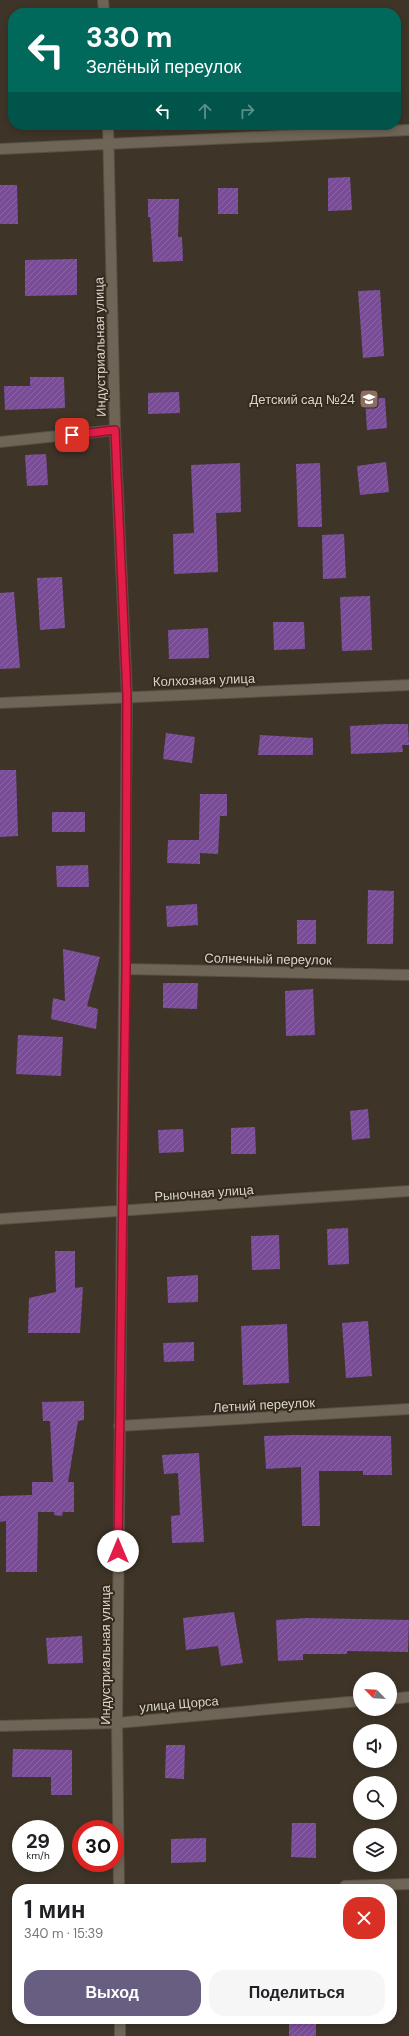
<!DOCTYPE html>
<html lang="ru">
<meta charset="utf-8">
<style>
body{margin:0;font-family:"DM Sans",sans-serif;background:#f6f6f6;color:#202124;height:100vh;display:flex;flex-direction:column;font-size:15px;white-space:nowrap}
*{box-sizing:border-box;margin:0}
p{font-size:13px;color:#757577}
.icon{flex:none;width:22px;height:22px;fill:none;stroke:currentColor;stroke-width:2;stroke-linecap:round;stroke-linejoin:round}
.map{position:relative;flex:1;overflow:hidden}
.sheet{position:absolute;left:12px;top:1884px;width:385px;height:140px;display:flex;flex-direction:column;background:#fff;border-radius:16px;box-shadow:0 2px 6px #0003}
.sheet>*{flex:none}
.guide{position:absolute;left:8px;top:8px;width:393px;height:122px;border-radius:16px;box-shadow:0 2px 6px #0003;background:#00695c;color:#fff;overflow:hidden}
.needle{width:26px;rotate:295deg}
.fabs{position:absolute;left:353px;top:1672px;display:grid;gap:8px}
.fabs a{display:grid;place-items:center;width:44px;height:44px;border-radius:50%;background:#fff;box-shadow:0 2px 6px #0003;font-size:20px}
.speed{position:absolute;left:12px;top:1820px;display:flex;gap:8px;font-size:20px;font-weight:700;text-align:center}
.speed>*{display:grid;place-content:center;width:52px;height:52px;border-radius:50%;background:#fff;box-shadow:0 2px 6px #0003;line-height:1}
.speed small{font-size:10px;font-weight:400}
.speed .limit{border:6px solid #d22;background:#fff;color:#111}
.pin{position:absolute;display:grid;place-items:center;width:34px;height:34px;color:#fff;margin:-17px;border-radius:8px;box-shadow:0 2px 6px #0006}
.me{position:absolute;width:44px;margin:-22px;rotate:0deg;stroke-linejoin:round;filter:drop-shadow(0 0 3px #0008)}
.turn{display:flex;align-items:center;gap:14px;height:84px;padding:0 12px;font-size:18px}
.turn .icon{width:52px;height:52px;stroke-width:2.5}
.turn b{display:block;font-size:28px;line-height:34px}
.lanes{display:flex;align-items:center;height:38px;padding:0 12px;background:#0003;justify-content:center;gap:20px;direction:ltr}
.lanes .off{opacity:.35}
.round{display:grid;place-items:center;flex:none;width:42px;height:42px;border-radius:16px;background:#f6f6f6}
.head{display:flex;align-items:center;justify-content:space-between;height:68px;padding:0 12px}
h1{font-size:24px;font-weight:700;line-height:30px}
.cta{display:flex;gap:8px;margin-top:auto;padding:8px 12px}
.cta a{flex:1;height:46px;border-radius:16px;background:#675e82;color:#fff;font-size:16px;font-weight:700;line-height:46px;text-align:center}
.cta a+a{background:#f6f6f6;color:#202124}
.map>svg:first-child{display:block}
.building{fill:url(#building-hatch)}
.lines{fill:none;stroke-linecap:round;stroke-linejoin:round}
.minor-casing{stroke:#585145;stroke-width:12}
.minor{stroke:#6f6556;stroke-width:10}
.route-casing{stroke:#92132f;stroke-width:10}
.route{stroke:#e11d48;stroke-width:7}
.labels{text-anchor:middle;dominant-baseline:central;stroke-width:4;stroke-linejoin:round;paint-order:stroke}
.street-label{font-size:13px;fill:#dad5cc;stroke:#342b1e}
.poi-label{font-size:13px;fill:#dad5cc;stroke:#342b1e;text-anchor:end}
</style>
<div class="map">
<svg width="409" height="2036" viewBox="0 0 409 2036">
<defs>
<pattern id="building-hatch" width="6" height="6" patternUnits="userSpaceOnUse"><rect width="6" height="6" fill="#794d96"/><path d="M-1 1l2-2M0 6l6-6M5 7l2-2" fill="none" stroke="#8b66a4"/></pattern>
</defs>
<rect width="100%" height="100%" fill="#3e3528"/>
<path class="building" d="M350,177L352,210L328,211V178Z
M0,185H17L18,224H0Z
M218,188H238V214H218Z
M148,199H179L178,237H182L183,261L153,262L150,217H148Z
M77,259V295L25,296V260Z
M380,290L384,356L363,358L358,291Z
M30,377H64L65,408L5,410L4,386H30Z
M179,392L180,413L148,414V393Z
M385,398L387,428L367,430L365,399Z
M46,454L48,485L27,486L25,455Z
M386,462L389,492L360,495L357,466Z
M240,463L241,512L216,513L218,572L174,574L173,534L194,533L191,465Z
M320,463L322,527H298L296,464Z
M344,534L346,578L323,579L322,535Z
M62,577L65,628L40,630L37,578Z
M14,592L20,668L0,669V593Z
M370,596L372,650L342,651L340,597Z
M273,622H304L305,649L274,650Z
M208,628L209,658L169,659L168,630Z
M388,724H408L409,745H402L403,752L351,754L350,726Z
M166,733L195,737L192,763L163,759Z
M260,735L313,738V755H258Z
M0,770H16L18,836L0,837Z
M200,794H227V816H220L218,854L200,853V864L167,863L168,840H199Z
M52,812H85V832H52Z
M88,865L89,887H57L56,866Z
M368,890L394,891L393,944H367Z
M197,904L198,925L167,927L166,906Z
M297,920H316V944H297Z
M63,949L100,957L87,1006L98,1009L96,1029L51,1019L53,998L65,1001Z
M163,983H198L197,1009L163,1008Z
M313,989L315,1035L286,1036L285,991Z
M18,1035L63,1037L61,1076L16,1074Z
M368,1109L370,1138L352,1140L350,1111Z
M255,1127L256,1154H231V1128Z
M183,1129L184,1152L159,1153L158,1130Z
M348,1228L349,1264L328,1265L327,1229Z
M279,1235L280,1269L252,1270L251,1236Z
M55,1251H75V1288L83,1287L80,1333H28L29,1298L56,1292Z
M198,1275V1302L168,1303L167,1277Z
M368,1321L372,1376L346,1378L342,1323Z
M287,1324L289,1383L243,1385L241,1326Z
M194,1342V1361L164,1362L163,1343Z
M84,1401V1420L78,1421L68,1482H74V1512H63L62,1516L54,1515V1512H38L37,1572H6V1521L0,1522V1496L32,1495V1482H53L50,1421H43L42,1402Z
M294,1435L391,1436L392,1475H363V1471H319L320,1526H302L301,1467L266,1469L264,1436Z
M199,1453L204,1542L172,1543L171,1516L180,1515L178,1473L164,1474L162,1455Z
M234,1612L243,1663L221,1666L218,1646L186,1650L183,1618Z
M307,1618L409,1620L408,1652L347,1651V1654H303V1660L278,1661L276,1620Z
M82,1636L83,1663L48,1664L46,1638Z
M166,1745H185L184,1779L165,1778Z
M13,1749L72,1750V1795H51V1777H12Z
M292,1823H316V1858L291,1857Z
M206,1838V1862L171,1863V1839Z
M289,2019H316V2036H289Z"/>
<g class="lines">
<defs>
<path id="minor" d="M103,0L104,13
M108,125L115,430L127,696L117,1723L119,1889
M0,149L409,130
M0,442L115,430
M0,703L409,685
M126,969L409,975
M0,1219L409,1191
M119,1426L409,1409
M390,1699L409,1697
M0,1726L117,1723L360,1701
M345,1886L409,1884
M120,2019V2036"/>
</defs>
<use href="#minor" class="minor-casing"/>
<use href="#minor" class="minor"/>
</g>
<g class="lines">
<defs>
<path id="route" d="M72,435L115,430L127,696L126,970L118,1551"/>
</defs>
<use href="#route" class="route-casing"/>
<use href="#route" class="route"/>
</g>
<defs>
<symbol id="school-square" viewBox="-11 -11 22 22"><rect x="-9" y="-9" width="18" height="18" rx="4" fill="#8d6e63" stroke="#342b1e"/><path d="M0-5L7-2L0 1L-7-2ZM-4 1L0 2.5L4 1V4Q0 6-4 4Z" fill="#fff"/></symbol>
</defs>
<g fill-rule="evenodd">
<use href="#school-square" x="358" y="388" width="22" height="22"/>
</g>
<g class="labels">
<g class="street-label">
<text transform="translate(100 347) rotate(-91)">Индустриальная улица</text>
<text transform="translate(204 680) rotate(-2)">Колхозная улица</text>
<text transform="translate(268 959) rotate(1)">Солнечный переулок</text>
<text transform="translate(204 1193) rotate(-4)">Рыночная улица</text>
<text transform="translate(264 1405) rotate(-3)">Летний переулок</text>
<text transform="translate(105 1655) rotate(-90)">Индустриальная улица</text>
<text transform="translate(179 1704) rotate(-5)">улица Щорса</text>
</g>
<g class="poi-label">
<text x="355" y="399">Детский сад №24</text>
</g>
</g>
</svg>
<div class="fabs">
<a><svg class="needle" viewBox="-14 -14 28 28"><path d="M0-13l5 13h-10z" fill="#e53935"/><path d="M0 13l5-13h-10z" fill="#757577"/></svg></a>
<a><svg class="icon" aria-label="sound" viewBox="0 0 24 24"><path d="M4 9h4l5-4v14l-5-4H4zM17 9q2 3 0 6"/></svg></a>
<a><svg class="icon" aria-label="search" viewBox="0 0 24 24"><circle cx="10" cy="10" r="6"/><path d="M15 15l6 6"/></svg></a>
<a><svg class="icon" aria-label="layers" viewBox="0 0 24 24"><path d="M12 4l9 5-9 5-9-5zM3 14l9 5 9-5"/></svg></a>
</div>
<div class="speed"><div>29<small>km/h</small></div><div class="limit">30</div></div>
<div class="pin" style="left:72px;top:435px;background:#d93025"><svg class="icon" aria-label="arrive" viewBox="0 0 24 24"><path d="M6 21V4h12l-3 4 3 4H6"/></svg></div>
<svg class="me" style="left:118px;top:1551px" viewBox="-20 -20 40 40"><circle r="19" fill="#fff"/><path d="M0-13L10 11 0 6-10 11z" fill="#e11d48"/></svg>
<div class="guide">
<div class="turn"><svg class="icon" aria-label="left" viewBox="0 0 24 24"><path d="M17 20v-9H6M10 6l-5 5 5 5"/></svg><div><b>330 m</b>Зелёный переулок</div></div>
<div class="lanes"><svg class="icon" aria-label="left" viewBox="0 0 24 24"><path d="M17 20v-9H6M10 6l-5 5 5 5"/></svg><svg class="icon off" aria-label="ahead" viewBox="0 0 24 24"><path d="M12 20V5M6 11l6-6 6 6"/></svg><svg class="icon off" aria-label="right" viewBox="0 0 24 24"><path d="M7 20v-9h11M14 6l5 5-5 5"/></svg></div>
</div>
<section class="sheet">
<div class="head"><div><h1>1 мин</h1><p>340 m · 15:39</p></div><a class="round" style="background:#d93025;color:#fff"><svg class="icon" aria-label="close" viewBox="0 0 24 24"><path d="M6 6l12 12M18 6L6 18"/></svg></a></div>
<div class="cta"><a>Выход</a><a>Поделиться</a></div>
</section>
</div>
